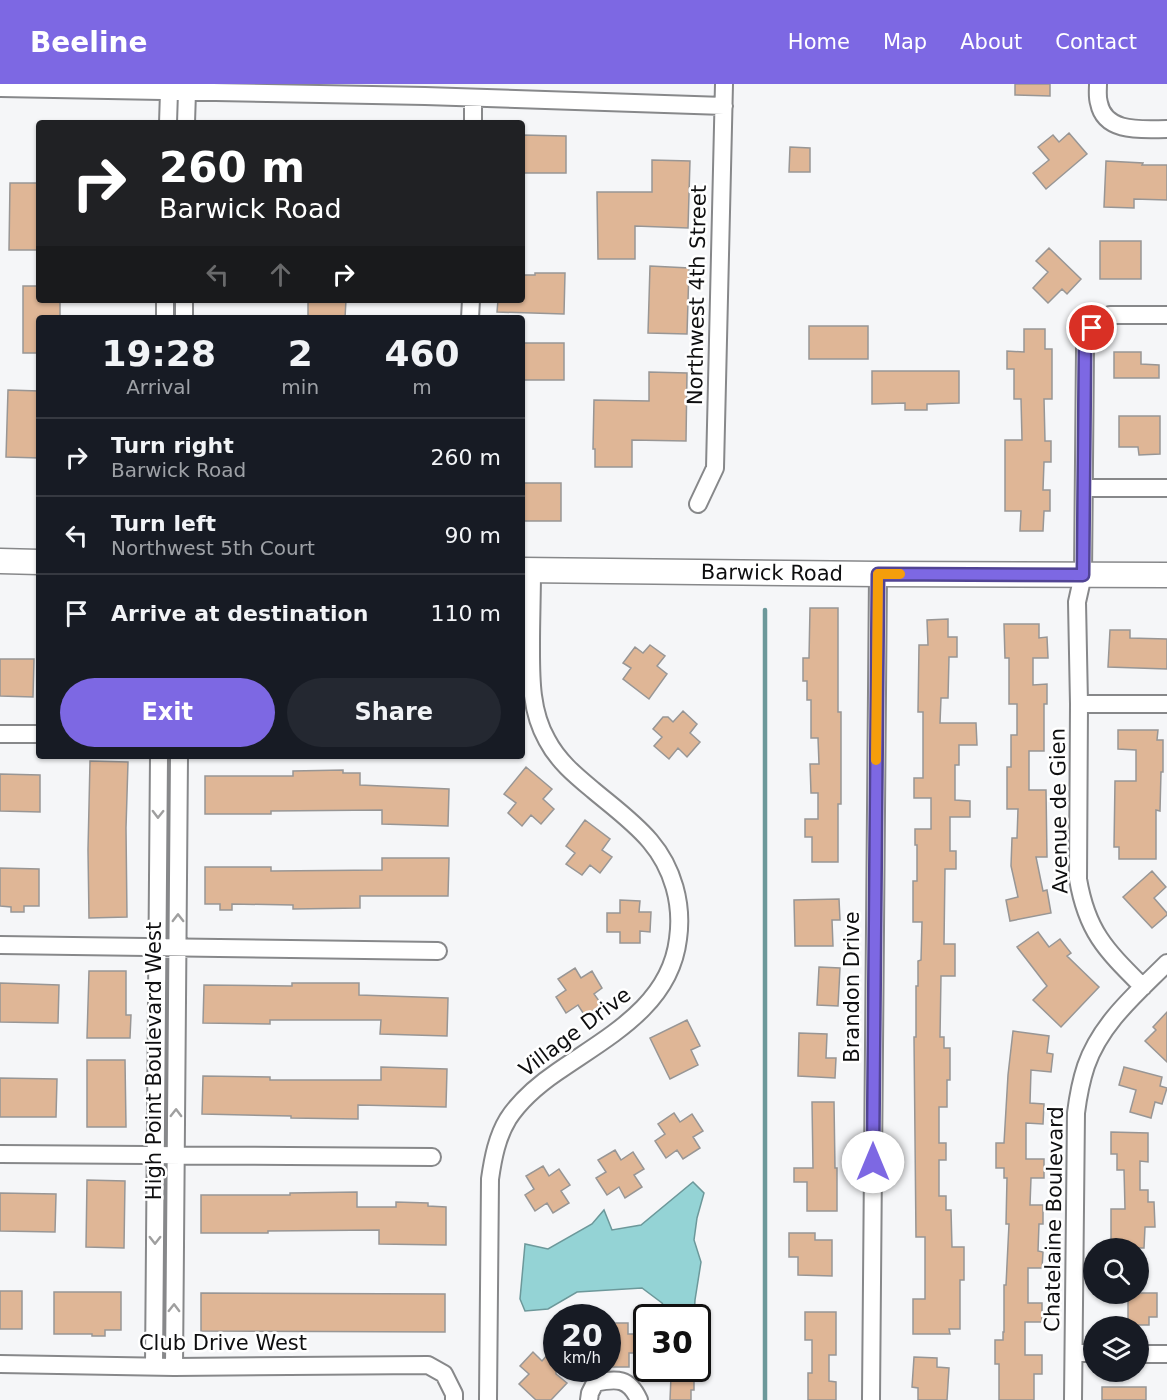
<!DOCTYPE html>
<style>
body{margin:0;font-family:"DejaVu Sans",sans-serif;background:#242831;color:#f1f3f6;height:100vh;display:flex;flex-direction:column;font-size:22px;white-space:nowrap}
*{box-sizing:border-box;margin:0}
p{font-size:20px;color:#9ea1a6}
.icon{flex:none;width:33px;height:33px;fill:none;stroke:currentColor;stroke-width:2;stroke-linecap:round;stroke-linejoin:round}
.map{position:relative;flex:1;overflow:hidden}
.details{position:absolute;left:36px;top:231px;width:489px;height:444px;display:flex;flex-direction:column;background:#171b24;border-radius:6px;box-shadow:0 2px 4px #0004}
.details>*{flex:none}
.hud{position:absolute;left:36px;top:36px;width:489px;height:183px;border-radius:6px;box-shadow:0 2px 4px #0004;background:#202124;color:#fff;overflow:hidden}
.tools{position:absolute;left:1083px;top:1154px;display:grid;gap:12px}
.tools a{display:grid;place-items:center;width:66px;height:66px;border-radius:50%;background:#171b24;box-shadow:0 2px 4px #0004;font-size:30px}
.speed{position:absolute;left:543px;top:1220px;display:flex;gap:12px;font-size:30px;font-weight:700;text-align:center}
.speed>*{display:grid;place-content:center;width:78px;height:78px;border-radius:50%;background:#171b24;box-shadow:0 2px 4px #0004;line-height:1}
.speed small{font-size:15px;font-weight:400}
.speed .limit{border:3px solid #111;border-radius:9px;background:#fff;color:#111}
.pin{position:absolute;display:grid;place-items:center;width:51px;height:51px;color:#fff;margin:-26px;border:3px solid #fff;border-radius:50%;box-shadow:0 2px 6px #0007}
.me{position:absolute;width:66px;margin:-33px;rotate:0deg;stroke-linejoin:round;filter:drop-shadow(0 0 4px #0008)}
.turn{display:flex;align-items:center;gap:21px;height:126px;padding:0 24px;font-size:27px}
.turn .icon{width:78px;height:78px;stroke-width:2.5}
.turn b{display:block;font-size:42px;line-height:51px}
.lanes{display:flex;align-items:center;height:57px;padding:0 24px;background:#0003;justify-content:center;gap:30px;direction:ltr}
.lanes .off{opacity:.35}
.eta{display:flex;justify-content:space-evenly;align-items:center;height:102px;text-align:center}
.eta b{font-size:36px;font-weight:800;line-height:42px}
.cta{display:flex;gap:12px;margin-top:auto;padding:12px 24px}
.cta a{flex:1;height:69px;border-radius:36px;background:#7d68e3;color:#fff;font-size:24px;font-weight:800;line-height:69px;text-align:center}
.cta a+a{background:#242831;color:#f1f3f6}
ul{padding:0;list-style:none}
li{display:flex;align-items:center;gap:18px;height:78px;padding:0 24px;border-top:2px solid #363941}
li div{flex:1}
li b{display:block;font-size:22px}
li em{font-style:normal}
header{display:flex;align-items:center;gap:36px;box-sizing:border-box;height:84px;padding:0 30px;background:#7d68e3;color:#fff}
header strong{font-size:28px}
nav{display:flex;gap:33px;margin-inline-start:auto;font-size:21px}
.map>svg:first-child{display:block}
.water{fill:#94d3d5;stroke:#6c989a;stroke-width:1.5}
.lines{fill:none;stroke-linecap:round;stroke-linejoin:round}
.stream{stroke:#6c989a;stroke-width:4.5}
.building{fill:#dfb696;stroke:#989695;stroke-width:1.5}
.street-casing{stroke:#87888a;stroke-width:20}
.secondary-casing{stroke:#87888a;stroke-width:27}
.street{stroke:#fff;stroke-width:16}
.secondary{stroke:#fff;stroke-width:24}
.oneway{stroke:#9f9f9f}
.route-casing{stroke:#514494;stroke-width:15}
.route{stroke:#7d68e3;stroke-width:10}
.slow{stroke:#f59e0b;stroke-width:10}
.labels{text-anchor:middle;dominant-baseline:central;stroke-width:5;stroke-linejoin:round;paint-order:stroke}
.street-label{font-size:21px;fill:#0e0e0f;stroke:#fff}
</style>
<header>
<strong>Beeline</strong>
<nav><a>Home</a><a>Map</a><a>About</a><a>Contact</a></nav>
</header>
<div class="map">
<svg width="1167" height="1316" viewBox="0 0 1167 1316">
<rect width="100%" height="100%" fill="#f5f6f8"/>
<path class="water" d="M693,1098L704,1109L697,1134L694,1156L701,1178L695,1216L694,1233H671L662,1219L642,1204L577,1208L548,1225L525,1227L520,1215L525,1160L548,1165L592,1140L604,1126L612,1146L641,1141Z"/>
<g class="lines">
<path class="stream" d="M765,1316V526"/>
</g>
<path class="building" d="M1015,0H1050V12L1015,11Z
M1069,49L1087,70L1046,105L1033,89L1049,76L1038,63L1053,51L1059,58Z
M522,51L566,52V89H522Z
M790,63L810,64V88H789Z
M652,76L690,77L688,144L635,142V175H598L597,108H652Z
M1106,77L1143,79L1142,81H1167V116L1134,115V124L1104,123Z
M10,99H39V166H9Z
M1100,157H1141V195H1100Z
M1049,164L1081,195L1067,210L1062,205L1048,219L1033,204L1048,188L1036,177Z
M650,182L689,184L687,250L648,249Z
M535,189H565L564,230L497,228L498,216H522V191H535Z
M23,202H39V216H60V234H39V269H23Z
M308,216H346L345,234H308Z
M809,242H868V275H809Z
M1024,245H1045V265H1052V315H1044L1045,357H1051V378H1044L1043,406H1050V427H1044L1043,447H1020L1021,427H1005V356H1022L1021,315H1014V285H1007V267L1024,268Z
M522,259H564V296H522Z
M1114,268H1141V280L1159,281V294H1114Z
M872,287H959V319L927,320V326H905V319L872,320Z
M649,288L687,289L686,357L632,356V383H595V365H593L594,316L649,317Z
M8,306L39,307V374L6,373Z
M1119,332H1160V370L1139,371L1138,363H1119Z
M522,399H561V437H522Z
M810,524H838V628H841V720H838V778H812V753H805V735H818V709H811L810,680H819L818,654H811V616H807V597H803V574H809Z
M948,535V553H957V573H949L948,614H941L940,639H976L977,661H959V681H955V716L970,717V733H950V767H956V785H945L944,860H955V892H941L940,953H944V964H950V996H947V1023H939V1059H946V1076H939V1112H946V1126H951L952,1163H964V1196H960V1245H949L950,1250H913V1215H925V1153H916L914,953H916V902H918V877L921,876L922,838H913V797H917V761H915V745H931V714H914V694H923V628H918L919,561H928L927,536Z
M1004,540H1039V554L1047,553L1048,574H1033V601L1047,600V620H1044V667H1029V706H1046L1047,773H1036L1043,807L1047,806L1051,829L1010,837L1006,816L1018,813L1011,782L1012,754H1017L1018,725H1007V683H1011V651H1017V620H1009V574H1005Z
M1110,546H1130V554L1167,555V585L1108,583Z
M650,561L665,572L657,582L667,590L649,615L623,595L631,584L623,579L635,563L643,569Z
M0,575H34L33,613L0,612Z
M683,627L697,640L690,649L700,658L687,673L678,664L669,675L654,662L662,653L653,645L663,633H668L673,638Z
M1118,646H1158L1157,656H1163V688H1161L1160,727L1156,726V775H1119V763H1114L1115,697H1136V666L1118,665Z
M90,677L128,678L126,744L127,833L89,834L88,766Z
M526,683L552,705L543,715L554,725L541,740L531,731L522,742L508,729L516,719L504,710Z
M343,686V689H360V701L449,705L448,742L382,740V726L271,727V730H205V692H293V687Z
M0,690L40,691V728L0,727Z
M585,736L610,755L602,766L612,773L600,789L590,781L582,791L566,780L575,769L566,762Z
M382,774H449L448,812H360V824L293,825V821L232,820V826H220V820H205V783H271V787L382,786Z
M0,784L39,785V822H24V828H11V823L0,822Z
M1152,787L1166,803L1154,814L1167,829V831L1152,844L1123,813Z
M839,815L840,836H832L833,862H795L794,816Z
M620,816L640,817L639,828H651L650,848L640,847V859H620V848H607V829H620Z
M1038,848L1049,863L1060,855L1071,869L1067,872L1099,903L1061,943L1033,916L1047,902L1017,863Z
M819,883L840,884L838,922L817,921Z
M575,884L581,894L592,887L602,904L594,910L602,921L585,932L578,921L566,929L556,913L566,906L558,895Z
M89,887H126V931H131L130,954H87Z
M0,899L59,901L58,939L0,938Z
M292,899H359V911L448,914L447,952L380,950L381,936H270V940L203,939L204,901L292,902Z
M1167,928V978L1145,957L1156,946L1153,943Z
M687,936L700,962L691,966L698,981L670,995L650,954Z
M1013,947L1049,952L1047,969L1053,970L1051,988L1031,986L1030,1019L1044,1020L1043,1040L1026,1039V1075H1044V1094H1031L1030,1121H1043V1140H1039L1038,1167L1043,1168L1042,1184H1028V1219H1042V1238H1025V1271H1042V1290H1034V1316H999V1280H995V1256H1003V1248H1004V1201H1006L1009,1140H1006L1007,1094H1004V1084H996V1059H1004L1008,991Z
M799,949L827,950L826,974H836L835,994L798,992Z
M87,976H125L126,1043H87Z
M381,983L447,985L446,1023L358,1021V1035L291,1034V1032L202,1030L203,992L270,993V996H381Z
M1124,983L1162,993L1160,1002L1167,1004L1162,1020L1155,1018L1151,1034L1130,1028L1136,1006L1119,1001Z
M0,994L57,995L56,1033H0Z
M812,1018H834L835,1084H837V1127H807V1098H794V1084H813Z
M674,1029L680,1038L692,1030L703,1047L693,1053L700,1064L683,1075L677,1066L666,1074L655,1057L665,1050L658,1040Z
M1111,1048L1148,1049V1078L1140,1077V1106H1148V1118H1154L1155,1143H1145L1144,1164H1111V1125H1125L1124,1086H1117V1070H1111Z
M615,1066L621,1076L633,1068L644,1085L634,1091L642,1103L625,1114L619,1103L607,1111L596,1094L606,1088L598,1076Z
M543,1082L549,1092L559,1085L570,1101L561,1107L569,1119L553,1129L547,1119L535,1127L525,1111L534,1105L526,1092Z
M87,1096L125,1097L124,1164L86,1163Z
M357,1108V1123H396V1118L428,1119V1122L446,1123V1161L379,1160V1146L268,1147V1149H201V1111H290V1109Z
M0,1109L56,1110L55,1148L0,1147Z
M789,1149H815V1156H832V1192L798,1191V1173H789Z
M0,1207H22V1245H0Z
M54,1208H121V1246H105V1252H92V1250H54Z
M201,1209L445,1210V1248L201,1247Z
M1128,1209H1157V1233H1149V1241H1128Z
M805,1228H836V1271H829V1297L836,1298V1316H808V1289H812V1256H805Z
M609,1239H628V1250H640V1269H629V1283H609V1270H608Z
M556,1261V1290L567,1299L551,1316H536L519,1300L529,1290L520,1282L533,1268L542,1277Z
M914,1273L937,1274V1283L949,1284L947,1316H918V1304L912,1303Z
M676,1284H694V1306H691V1316H670L671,1292H676Z
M1102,1303H1146V1316H1102Z"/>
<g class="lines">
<defs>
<path id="street" d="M1098,0C1098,6 1097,13 1099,19C1105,50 1144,45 1167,45
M0,4L425,12L724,22
M168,39L169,8
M186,39L187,8
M473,39V14
M165,234V216
M184,234V216
M470,234L471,216
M1084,404H1167
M698,420L715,384L724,0
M1079,620H1167
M0,650H39
M0,861L438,867
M1143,903C1106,866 1087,848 1078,795L1079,620L1077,518L1083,491L1085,265L1087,254L1092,244L1100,236L1110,231H1167
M0,1070L432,1073
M1074,1269H1094
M1138,1270H1167
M0,1280L174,1283L428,1281L444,1290L454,1310V1316
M154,1282L159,672
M174,1283L179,672
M488,1316L490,1095C493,1074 497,1053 508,1035C521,1015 538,1001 557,988C607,953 670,922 678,855C683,820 673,784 650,757C634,738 612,722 593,706C575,691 558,677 547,656C530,626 531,592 531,559C531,535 532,510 532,486
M589,1316L590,1309L595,1299C617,1294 629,1294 639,1316
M871,1316L878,490
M1073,1316L1076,1029C1078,1013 1081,997 1086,982C1101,939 1136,910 1167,879"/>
<g id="secondary">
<path d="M0,477L39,478"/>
<path id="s1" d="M522,486L878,490L1167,491"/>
</g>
</defs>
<use href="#street" class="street-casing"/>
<use href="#secondary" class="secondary-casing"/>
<use href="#street" class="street"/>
<use href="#secondary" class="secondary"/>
</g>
<defs><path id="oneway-chevron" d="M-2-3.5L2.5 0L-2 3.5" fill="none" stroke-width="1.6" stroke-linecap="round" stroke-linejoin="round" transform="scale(1.5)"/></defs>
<g class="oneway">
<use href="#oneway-chevron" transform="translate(158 730) rotate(91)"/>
<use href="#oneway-chevron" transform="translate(178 834) rotate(-90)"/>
<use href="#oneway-chevron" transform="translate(176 1029) rotate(-89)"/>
<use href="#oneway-chevron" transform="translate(155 1156) rotate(90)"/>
<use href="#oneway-chevron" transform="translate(174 1224) rotate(-89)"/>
</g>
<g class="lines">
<defs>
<path id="route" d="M873,1078L878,490L1083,491L1085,265L1087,254L1092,244"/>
</defs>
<use href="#route" class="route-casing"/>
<use href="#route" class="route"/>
<path class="slow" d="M876,676L878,490H900"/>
</g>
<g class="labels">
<g class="street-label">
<text transform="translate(697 211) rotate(-89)">Northwest 4th Street</text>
<text stroke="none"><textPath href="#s1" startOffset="250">Barwick Road</textPath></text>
<text transform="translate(1059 727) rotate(-91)">Avenue de Gien</text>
<text transform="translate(852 903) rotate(-90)">Brandon Drive</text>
<text transform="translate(575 948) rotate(-37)">Village Drive</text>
<text transform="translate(154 977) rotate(-90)">High Point Boulevard West</text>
<text transform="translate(1054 1135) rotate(-89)">Chatelaine Boulevard</text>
<text x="223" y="1259">Club Drive West</text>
</g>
</g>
</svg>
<div class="tools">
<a><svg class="icon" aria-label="search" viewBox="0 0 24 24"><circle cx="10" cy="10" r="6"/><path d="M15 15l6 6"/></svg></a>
<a><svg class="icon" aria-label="layers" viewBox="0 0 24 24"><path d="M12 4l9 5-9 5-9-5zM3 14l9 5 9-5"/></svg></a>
</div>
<div class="speed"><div>20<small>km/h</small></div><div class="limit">30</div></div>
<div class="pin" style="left:1092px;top:244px;background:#d93025"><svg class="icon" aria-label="arrive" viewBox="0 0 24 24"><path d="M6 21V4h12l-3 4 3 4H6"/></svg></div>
<svg class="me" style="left:873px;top:1078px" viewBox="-20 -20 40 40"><circle r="19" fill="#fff"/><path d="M0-13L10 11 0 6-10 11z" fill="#7d68e3"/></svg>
<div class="hud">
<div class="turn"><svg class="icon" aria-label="right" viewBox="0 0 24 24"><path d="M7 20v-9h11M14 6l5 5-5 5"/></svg><div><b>260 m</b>Barwick Road</div></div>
<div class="lanes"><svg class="icon off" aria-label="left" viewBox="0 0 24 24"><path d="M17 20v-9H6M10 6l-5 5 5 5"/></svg><svg class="icon off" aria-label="ahead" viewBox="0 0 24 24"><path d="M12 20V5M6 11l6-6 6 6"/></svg><svg class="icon" aria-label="right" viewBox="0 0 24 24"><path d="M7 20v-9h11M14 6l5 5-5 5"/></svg></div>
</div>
<section class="details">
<div class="eta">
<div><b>19:28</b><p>Arrival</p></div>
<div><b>2</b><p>min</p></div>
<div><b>460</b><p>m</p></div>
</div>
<ul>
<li><svg class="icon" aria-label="right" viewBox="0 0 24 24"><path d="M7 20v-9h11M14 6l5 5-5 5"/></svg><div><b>Turn right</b><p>Barwick Road</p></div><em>260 m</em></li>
<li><svg class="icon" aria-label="left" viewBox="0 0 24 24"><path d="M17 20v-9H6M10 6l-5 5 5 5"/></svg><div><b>Turn left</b><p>Northwest 5th Court</p></div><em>90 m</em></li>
<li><svg class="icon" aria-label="arrive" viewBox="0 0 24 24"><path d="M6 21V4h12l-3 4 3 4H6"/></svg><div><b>Arrive at destination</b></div><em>110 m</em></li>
</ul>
<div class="cta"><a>Exit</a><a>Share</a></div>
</section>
</div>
